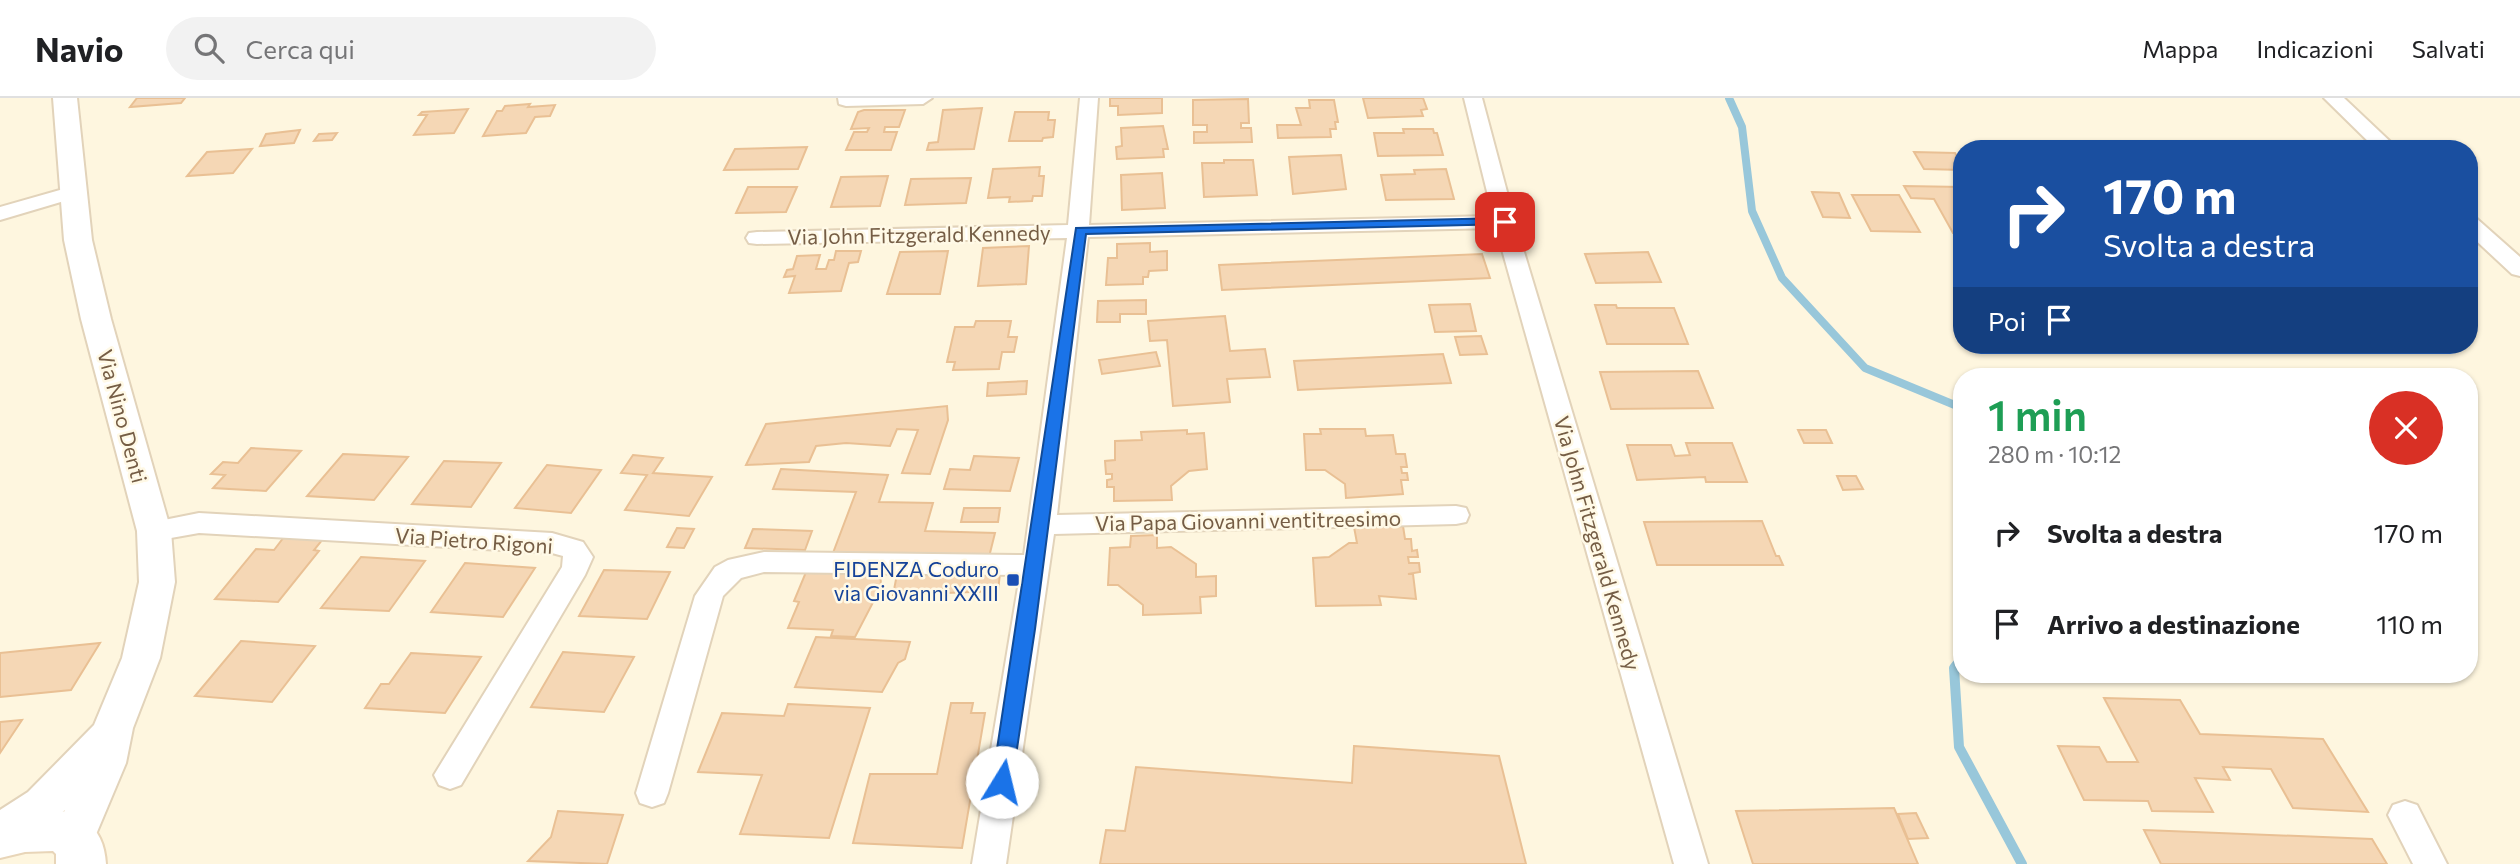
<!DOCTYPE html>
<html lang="it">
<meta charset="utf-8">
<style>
body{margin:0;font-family:Commissioner,sans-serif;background:#f2f2f2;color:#202124;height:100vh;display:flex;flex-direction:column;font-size:26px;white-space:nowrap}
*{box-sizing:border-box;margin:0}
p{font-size:23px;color:#757577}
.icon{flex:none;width:38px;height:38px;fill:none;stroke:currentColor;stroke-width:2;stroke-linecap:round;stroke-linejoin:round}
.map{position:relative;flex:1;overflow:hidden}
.drawer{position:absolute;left:1953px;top:270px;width:525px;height:315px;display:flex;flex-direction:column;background:#fff;border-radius:28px;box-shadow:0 2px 5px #0004}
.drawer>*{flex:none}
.guide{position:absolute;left:1953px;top:42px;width:525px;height:214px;border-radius:28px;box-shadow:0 2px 5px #0004;background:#1a4fa0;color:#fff;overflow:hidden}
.pin{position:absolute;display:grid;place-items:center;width:60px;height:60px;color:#fff;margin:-30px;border-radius:14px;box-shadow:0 4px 10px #0006}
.me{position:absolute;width:77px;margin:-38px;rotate:9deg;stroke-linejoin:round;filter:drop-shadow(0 0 5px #0008)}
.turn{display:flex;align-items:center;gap:24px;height:147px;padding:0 35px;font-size:32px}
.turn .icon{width:91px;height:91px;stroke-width:2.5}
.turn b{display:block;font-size:49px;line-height:60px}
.then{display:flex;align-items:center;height:66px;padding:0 35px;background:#0003;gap:14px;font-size:26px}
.round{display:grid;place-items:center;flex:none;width:74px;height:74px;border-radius:37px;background:#f2f2f2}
.overview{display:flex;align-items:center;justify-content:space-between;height:119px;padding:0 35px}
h1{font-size:42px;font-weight:600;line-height:52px;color:#1e9e55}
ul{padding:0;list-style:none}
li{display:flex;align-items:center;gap:21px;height:91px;padding:0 35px}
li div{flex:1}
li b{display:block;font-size:26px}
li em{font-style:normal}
header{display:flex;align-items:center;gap:42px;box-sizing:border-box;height:98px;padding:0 35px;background:#fff;border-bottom:2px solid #e0e0e0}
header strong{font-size:33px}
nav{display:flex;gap:38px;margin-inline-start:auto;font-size:24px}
.search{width:490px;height:63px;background:#f2f2f2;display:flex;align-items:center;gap:18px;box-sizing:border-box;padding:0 24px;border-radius:38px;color:#757577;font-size:26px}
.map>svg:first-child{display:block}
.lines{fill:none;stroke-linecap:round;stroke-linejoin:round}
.stream-far1{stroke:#98c7da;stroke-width:8}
.stream{stroke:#98c7da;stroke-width:10}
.building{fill:#f5d7b5;stroke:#e9c094;stroke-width:2}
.minor-casing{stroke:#e2d3ba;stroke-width:4}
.tertiary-casing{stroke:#e2d3ba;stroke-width:4}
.secondary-casing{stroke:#e8d5b8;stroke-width:4}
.minor{fill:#fff;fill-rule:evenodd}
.tertiary{fill:#fff;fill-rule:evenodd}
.secondary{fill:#fff;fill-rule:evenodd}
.route{fill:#1a73e8;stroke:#114b97;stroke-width:2}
.transit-dot{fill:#1a4fb4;stroke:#fff9e6;stroke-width:2.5}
.labels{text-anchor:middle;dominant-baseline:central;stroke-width:5;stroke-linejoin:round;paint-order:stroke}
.street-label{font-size:21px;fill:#755d45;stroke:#fff9e6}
.transit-label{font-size:21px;fill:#164399;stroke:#fff9e6;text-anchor:end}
</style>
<header>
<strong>Navio</strong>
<div class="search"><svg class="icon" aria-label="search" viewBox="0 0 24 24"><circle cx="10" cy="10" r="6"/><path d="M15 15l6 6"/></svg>Cerca qui</div>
<nav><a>Mappa</a><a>Indicazioni</a><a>Salvati</a></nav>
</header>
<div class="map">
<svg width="2520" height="766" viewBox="0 0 2520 766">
<rect width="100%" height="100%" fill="#fef6df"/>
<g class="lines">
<path class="stream-far1" d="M1729,0L1742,29L1752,113L1782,180L1865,270L1962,310"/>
<path class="stream" d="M1962,560L1954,570L1959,649L2022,766"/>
</g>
<path class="building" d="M137,0H185L181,5L130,9Z
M1110,0H1162V15L1118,17V8H1110Z
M1363,0H1423L1427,11L1421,12L1423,18L1368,20Z
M1248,1L1249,25H1241V30H1251L1252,44L1194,45V34H1207V27H1193V2Z
M1309,2H1334L1338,24H1335L1336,31H1330L1331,39L1278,40L1277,27H1301L1296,10H1310Z
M530,6L528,9L555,7L550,18L535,19L526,35L483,38L497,13H502L505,8Z
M982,10L974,51L927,52L929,45L938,44L943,12Z
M468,11L454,35L414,37L427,17H419L422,14Z
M864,12H905L899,29H885L884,34H897L891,52H846L854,34H867L869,30L851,31L858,14Z
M1015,14H1049L1048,22H1055L1053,39L1043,40L1042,43H1009Z
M1163,28L1168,51H1163L1164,59L1117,61L1116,49L1122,48L1121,30Z
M1403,31H1433L1434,35H1437L1443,57L1378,58L1374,35H1404Z
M300,32L294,45L260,48L266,36Z
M337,35L332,42L314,43L319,36Z
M807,49L798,71L724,72L735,51Z
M252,51L233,75L187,78L207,54Z
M1914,54L1955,55L1962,67V72L1924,71Z
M1341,57L1346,91L1293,96L1289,59Z
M1224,62H1253L1257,97L1204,99L1202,65H1224Z
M1040,69L1039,78H1044L1042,98H1033L1032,103L1009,104L1010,99L988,100L993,71Z
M1446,71L1454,101L1386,102L1381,77L1415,76L1414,72Z
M1162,75L1165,110L1122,112L1121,77Z
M888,78L880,108L831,109L841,79Z
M971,80L966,105L905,107L911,81Z
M1904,88L1962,89V135H1953L1934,101L1911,100Z
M748,89H797L786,114L736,115Z
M1812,94L1839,95L1850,120L1823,119Z
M1852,97H1899L1920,134L1871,133Z
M1150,145V154L1167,153V172L1149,173L1148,179H1143V186L1106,187L1108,160H1117V146Z
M1029,148L1026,186L978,188L983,150Z
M836,153H861L858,164L849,165L841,193L789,195L795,178L784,179L787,172L793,171L797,158L820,157L816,171H826L829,162H834Z
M948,153L940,196H887L900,154Z
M1648,154L1661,184L1596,185L1585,156Z
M1482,156L1490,180L1222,192L1219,167Z
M1146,202V216H1120V224H1097L1098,203Z
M1470,206L1476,233L1435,234L1429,207Z
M1595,207H1616L1617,210H1674L1688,246H1607Z
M1225,218L1230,253L1265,251L1270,279L1227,281L1230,304L1173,308L1167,242L1150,243L1148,223Z
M976,223H1011L1008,239H1017L1014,254H1002L999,271L953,272L955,264H947L955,229H974Z
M1481,238L1487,256L1460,257L1455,239Z
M1156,254L1160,268L1102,276L1099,262Z
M1443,256L1451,285L1298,292L1294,263Z
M1698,273L1713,310L1611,311L1600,274Z
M1027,283L1026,296L987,298L988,285Z
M947,308L948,322L930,376L902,375L918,332L897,331L890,348L846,345L816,348L809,364L746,367L766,326Z
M1320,331H1365L1366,338L1393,337L1396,356H1405L1407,369H1401L1402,375H1407L1408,382H1401L1403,396L1346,400L1345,386L1325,372H1306L1304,336H1321Z
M1187,332V336L1204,335L1207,371L1189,373L1171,388L1172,402L1114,403V389H1107V382L1112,381V376H1106L1105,363L1115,362V343L1142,342L1141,334Z
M1798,332H1826L1832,345H1804Z
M1686,345H1732L1747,384H1706L1705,379L1637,382L1627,347H1671L1675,358L1690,357Z
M251,350L301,353L266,393L213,390L225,377L211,376L223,364L238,365Z
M343,356L408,359L374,402L307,398Z
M633,357L663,360L653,375L712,379L689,418L625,412L647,377L621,375Z
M974,358L1019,360L1010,393L944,391L950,371L970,372Z
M444,363L501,365L471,409L412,406Z
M547,367L601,372L571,415L515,410Z
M781,371L888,377L879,404L933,405L925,433L995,435L989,459L833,455L856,394L773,391Z
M1837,378H1856L1863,391L1843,392Z
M964,410H1000L998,424H961Z
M1762,423L1776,458H1779L1783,467H1657L1644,424Z
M1403,428L1405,441H1411L1412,453L1417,452L1418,459H1408L1409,465H1419L1420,474L1408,476H1413L1416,501L1379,498L1381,507L1316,508L1313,460L1329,459L1349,445H1357L1354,429Z
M677,430L694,431L684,450L667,449Z
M753,431L812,433L805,452L745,450Z
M1157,437V450L1171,449L1196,466V479L1216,478V498L1200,499L1201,515L1143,517V507L1118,487H1108L1110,450L1130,449L1131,438Z
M284,439L323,441L314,452L319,453L278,504L215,501L256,451L274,452Z
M361,459L425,463L389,513L321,510Z
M811,462L880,466L881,489L855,539L831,538L833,532L788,530L799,504L794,503Z
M465,465L535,470L503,519L431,514Z
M1001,467L998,493L893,497L898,471Z
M604,472L670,474L647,521L579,518Z
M816,539L910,544L905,561L898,565L882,594L795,589Z
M241,543L315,548L272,604L195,598Z
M100,545L71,592L0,599V555Z
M563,554L634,559L604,614L531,609Z
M411,555L481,559L445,615L365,610L381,586H389Z
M2104,600L2180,602L2200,636L2323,641L2368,714L2293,710L2271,671L2223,669L2230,682L2195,680L2213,714L2152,713L2148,703L2084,702L2058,648L2099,649L2107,664H2138Z
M951,605H973L971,615H985L962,750L853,745L870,676H937Z
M788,606L870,610L829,740L740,736L762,677L698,674L722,615L784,618Z
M22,622L0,655V624Z
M1354,648L1499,658L1526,766H1100L1106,732L1125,733L1136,669L1352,685Z
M1894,710L1918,766H1753L1736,713Z
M558,713L623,717L607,766L528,763L551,739Z
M1916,715L1928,740L1908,741L1898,716Z
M2144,732L2372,741L2387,766H2161Z"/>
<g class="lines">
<defs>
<path id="minor" d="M838,0H932L923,6L846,8L839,6Z
M1080,0H1098L1089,127L1493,118L1464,0H1482L1515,124L1708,766H1674L1496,130L1088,139L1057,417L1456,408L1466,410L1469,417L1466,424L1456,426L1054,436L1006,766H972L1020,477L764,474L741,480L723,498L668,695L664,705L652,709L640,705L636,695L695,498L715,469L728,462L764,454L1024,457L1067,140L757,146L749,145L746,140L749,135L757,134L1068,127Z
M2324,0H2344L2398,51H2376Z
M74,88L81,90L84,94L81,98L0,122V109Z
M2469,118L2476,120L2520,159V178L2512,176L2469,136Z
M199,415L552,435L583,444L593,459L585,477L461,687L450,691L439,687L434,677L562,469L563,458L552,455L199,435L154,443L144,440L140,433L144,426Z
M2405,703L2417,707L2447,766H2413L2388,717L2393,707Z"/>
<path id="tertiary" d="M53,0H77L92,142L111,221L171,433L175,484L160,560L133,630L126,665L89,753L74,759L59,753L53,740L65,712L15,748L0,753V712L28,694L94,627L122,560L139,484L137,433L81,221L64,142Z"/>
<path id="secondary" d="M39,710C77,712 104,725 106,766H56V756L53,753L25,754L0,760V718Z"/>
</defs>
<use href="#minor" class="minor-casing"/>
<use href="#tertiary" class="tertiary-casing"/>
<use href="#secondary" class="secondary-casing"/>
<use href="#minor" class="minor"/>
<use href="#tertiary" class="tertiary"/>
<use href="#secondary" class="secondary"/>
</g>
<path class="route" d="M1505,120L1509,121V126L1086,136L1035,531L1012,684L1009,690L1002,693L995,690L992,684L1076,130Z"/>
<rect class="transit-dot" x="1006" y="475" width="14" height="14" rx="3.5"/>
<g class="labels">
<g class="street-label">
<text transform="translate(919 136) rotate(-1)">Via John Fitzgerald Kennedy</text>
<text transform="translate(123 318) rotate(75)">Via Nino Denti</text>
<text transform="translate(1248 422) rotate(-1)">Via Papa Giovanni ventitreesimo</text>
<text transform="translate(474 442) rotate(4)">Via Pietro Rigoni</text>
<text transform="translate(1598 445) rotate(74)">Via John Fitzgerald Kennedy</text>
</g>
<g class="transit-label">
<text x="999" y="470">FIDENZA Coduro<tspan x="999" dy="24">via Giovanni XXIII</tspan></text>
</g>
</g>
</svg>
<div class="pin" style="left:1505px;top:124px;background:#d93025"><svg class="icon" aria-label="arrive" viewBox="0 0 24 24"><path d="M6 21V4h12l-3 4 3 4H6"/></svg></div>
<svg class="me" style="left:1002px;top:684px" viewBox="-20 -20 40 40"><circle r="19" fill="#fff"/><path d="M0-13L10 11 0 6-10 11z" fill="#1a73e8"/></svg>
<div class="guide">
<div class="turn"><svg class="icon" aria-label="right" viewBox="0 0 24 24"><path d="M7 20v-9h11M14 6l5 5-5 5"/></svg><div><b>170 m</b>Svolta a destra</div></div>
<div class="then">Poi<svg class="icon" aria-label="arrive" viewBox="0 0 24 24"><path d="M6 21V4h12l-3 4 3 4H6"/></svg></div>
</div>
<section class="drawer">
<div class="overview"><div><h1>1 min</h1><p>280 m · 10:12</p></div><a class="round" style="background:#d93025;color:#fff"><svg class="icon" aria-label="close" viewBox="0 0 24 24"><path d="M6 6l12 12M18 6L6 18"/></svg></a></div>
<ul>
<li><svg class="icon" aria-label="right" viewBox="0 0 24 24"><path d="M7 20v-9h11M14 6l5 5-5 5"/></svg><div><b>Svolta a destra</b></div><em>170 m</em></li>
<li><svg class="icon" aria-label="arrive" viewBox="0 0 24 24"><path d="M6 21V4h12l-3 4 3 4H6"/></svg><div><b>Arrivo a destinazione</b></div><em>110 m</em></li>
</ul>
</section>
</div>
